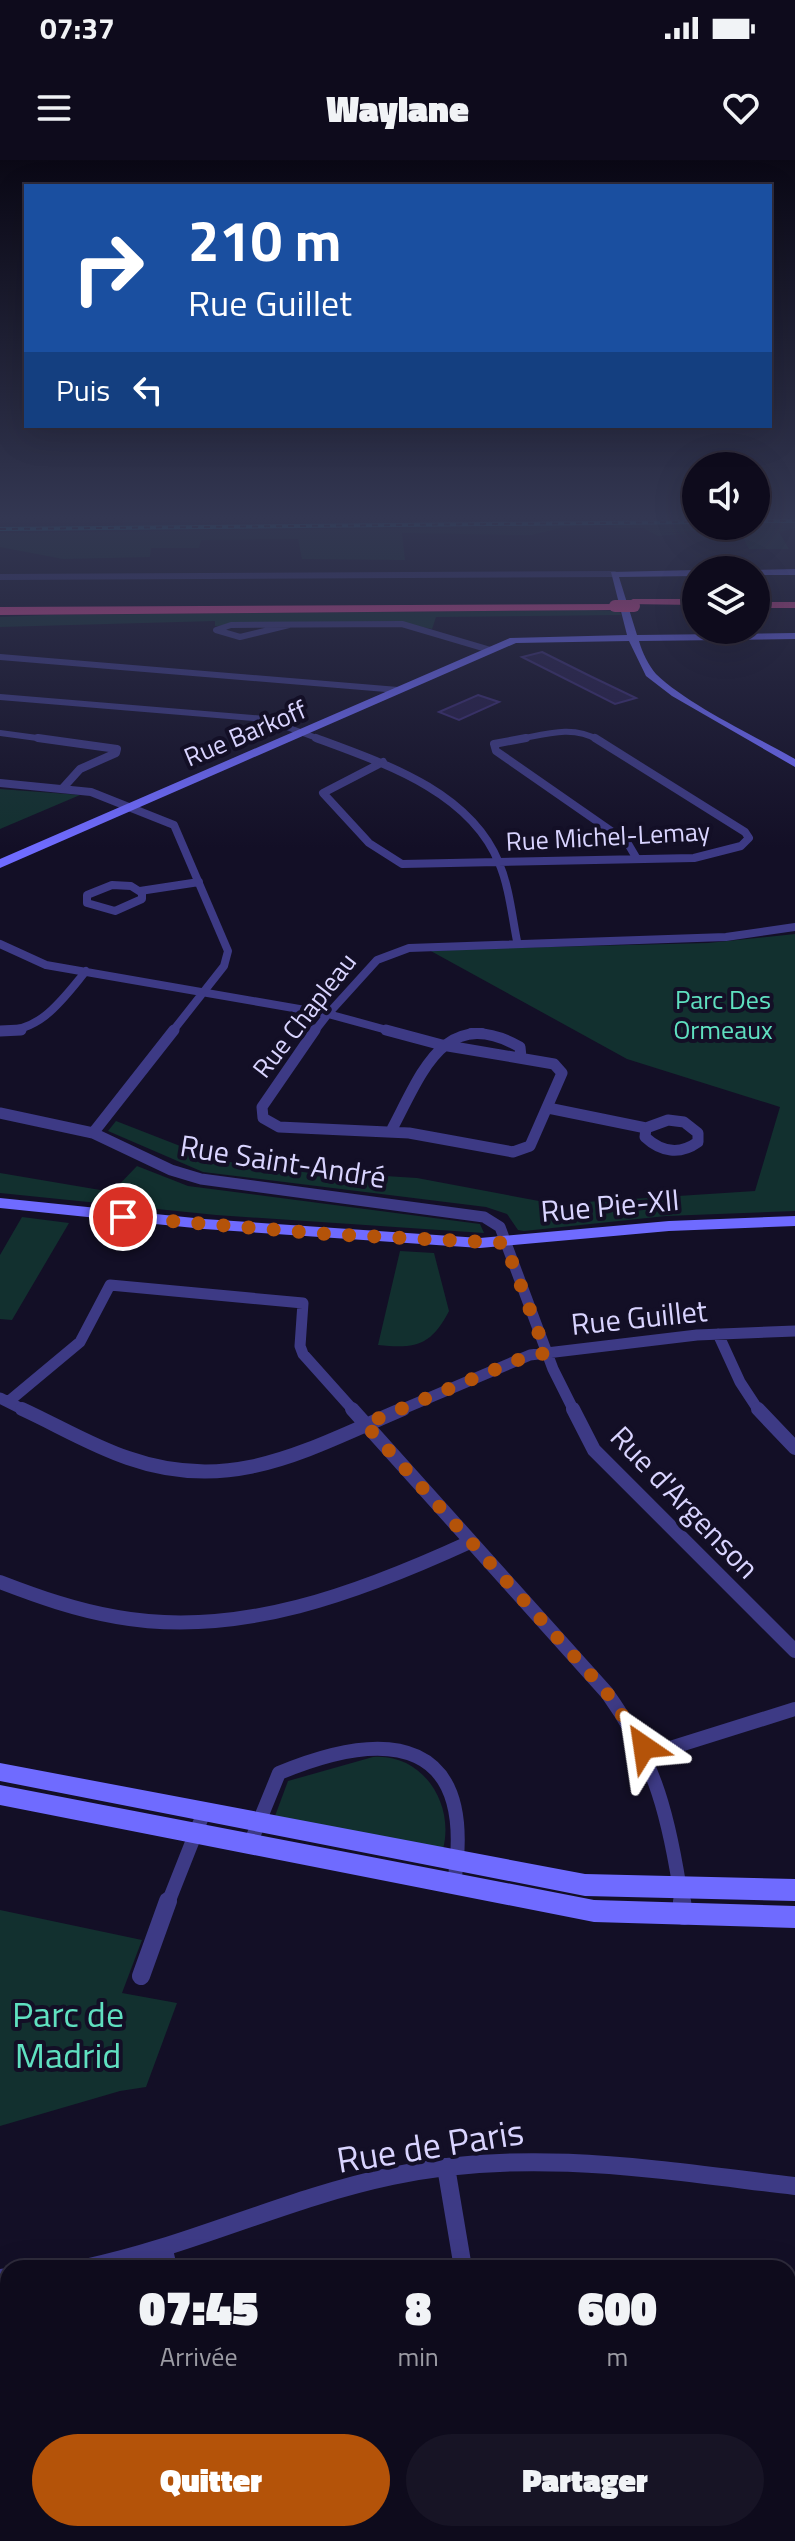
<!DOCTYPE html>
<html lang="fr">
<meta charset="utf-8">
<style>
body{margin:0;font-family:"Titillium Web",sans-serif;background:#171425;color:#f1f3f6;height:100vh;display:flex;flex-direction:column;font-size:30px;white-space:nowrap}
*{box-sizing:border-box;margin:0}
p{font-size:26px;color:#9b9ba3}
.icon{flex:none;width:44px;height:44px;fill:none;stroke:currentColor;stroke-width:2;stroke-linecap:round;stroke-linejoin:round}
.map{position:relative;flex:1;overflow:hidden}
.side{position:absolute;left:0px;top:2100px;width:796px;height:282px;display:flex;flex-direction:column;background:#0e0b1c;border-radius:24px 24px 0 0;box-shadow:0 8px 32px #0002,0 0 0 2px #2e2b3b}
.side>*{flex:none}
.guide{position:absolute;left:24px;top:24px;width:748px;height:244px;border-radius:0px;box-shadow:0 8px 32px #0002,0 0 0 2px #2e2b3b;background:#1a4fa0;color:#fff;overflow:hidden}
.controls{position:absolute;left:682px;top:292px;display:grid;gap:16px}
.controls a{display:grid;place-items:center;width:88px;height:88px;border-radius:50%;background:#0e0b1c;box-shadow:0 8px 32px #0002,0 0 0 2px #2e2b3b;font-size:40px}
.pin{position:absolute;display:grid;place-items:center;width:68px;height:68px;color:#fff;margin:-34px;border:4px solid #fff;border-radius:50%;box-shadow:0 2px 8px #0007}
.me{position:absolute;width:88px;margin:-44px;rotate:328deg;stroke-linejoin:round;filter:drop-shadow(0 0 6px #0008)}
.turn{display:flex;align-items:center;gap:28px;height:168px;padding:0 32px;font-size:36px}
.turn .icon{width:104px;height:104px;stroke-width:2.5}
.turn b{display:block;font-size:56px;line-height:68px}
.then{display:flex;align-items:center;height:76px;padding:0 32px;background:#0003;gap:16px;font-size:30px}
.eta{display:flex;justify-content:space-evenly;align-items:center;height:136px;text-align:center}
.eta b{font-size:48px;font-weight:800;line-height:56px}
.action{display:flex;gap:16px;margin-top:auto;padding:16px 32px}
.action a{flex:1;height:92px;border-radius:48px;background:#b45309;color:#fff;font-size:32px;font-weight:800;line-height:92px;text-align:center}
.action a+a{background:#171425;color:#f1f3f6}
.status{display:flex;justify-content:space-between;align-items:center;height:56px;padding:0 40px;background:#0e0b1c;direction:ltr}
.status svg{height:22px;fill:currentColor}
header{display:flex;justify-content:space-between;align-items:center;height:104px;padding:0 32px;background:#0e0b1c;font-size:36px;font-weight:800}
.map>svg:first-child{display:block}
.green{fill:#12302f}
.water{fill:#0a1f44}
.building{fill:#241b47;stroke:#3b2d73;stroke-width:2}
.lines{fill:none;stroke-linecap:round;stroke-linejoin:round}
.street-far4{stroke:#3d3a85;stroke-width:6}
.street-far3{stroke:#3d3a85;stroke-width:8}
.street-far2{stroke:#3d3a85;stroke-width:11}
.street-far1{stroke:#3d3a85;stroke-width:14}
.street{stroke:#3d3a85;stroke-width:18}
.secondary{fill:#6f6bff;fill-rule:evenodd}
.highway{fill:#ff4fa3;fill-rule:evenodd}
.rail-casing{stroke:#00e5ff;stroke-width:4}
.rail{stroke:#130f26;stroke-width:2;stroke-dasharray:6;stroke-linecap:butt}
.highway-bridge{stroke:#ff4fa3;stroke-width:12}
.route{stroke:#b45309;stroke-width:14;stroke-dasharray:0 25.2}
.labels{text-anchor:middle;dominant-baseline:central;stroke-width:8;stroke-linejoin:round;paint-order:stroke}
.far-street-label{font-size:26px;fill:#d9d4ff;stroke:#130f26}
.far-park-label{font-size:26px;fill:#5fe0c0;stroke:#130f26}
.street-label{font-size:30px;fill:#d9d4ff;stroke:#130f26}
.near-park-label{font-size:36px;fill:#5fe0c0;stroke:#130f26}
.near-street-label{font-size:36px;fill:#d9d4ff;stroke:#130f26}
</style>
<div class="status"><b>07:37</b><svg viewBox="0 0 49 12"><path d="M0 12V9h3v3zM5 12V6h3v6zM10 12V3h3v9zM15 12V0h3v12zM26 1h20v11H26zM47 4h2v5h-2z"/></svg></div>
<header><svg class="icon" aria-label="menu" viewBox="0 0 24 24"><path d="M4 6h16M4 12h16M4 18h16"/></svg>Waylane<svg class="icon" aria-label="heart" viewBox="0 0 24 24"><path d="M12 20l-8-8c-3-5 5-10 8-4 3-6 11-1 8 4z"/></svg></header>
<div class="map">
<svg width="795" height="2381" viewBox="0 0 795 2381">
<rect width="100%" height="100%" fill="#130f26"/>
<path class="green" d="M756,363H795V368L779,372L789,389H749L743,377L697,375L727,373L724,369L659,373H689L658,376L643,368H614V365Z
M568,366L532,375L402,373L405,400L302,399L298,379L201,380L199,388H151L150,397L63,399L0,387V373Z
M585,450L619,451L621,455L436,457L432,469L394,461L215,466V461L0,467V457L47,455Z
M0,629L80,635L0,669Z
M795,774V1051L666,1056L524,1071L518,1070L507,1054L486,1047L203,1012L108,971L116,961L211,998L258,1008L417,1018L555,1044L755,1031L780,947L627,899L429,790L708,783Z
M137,1006L188,1026L480,1064L484,1073L216,1055L0,1033V1013L112,1032Z
M22,1057L69,1063L12,1160L0,1159V1095Z
M400,1091L434,1093L449,1151C431,1186 415,1189 378,1185Z
M373,1597C422,1593 455,1643 443,1689L275,1656L288,1621Z
M0,1750L142,1780L122,1833L177,1843L146,1927L120,1931L0,1966Z"/>
<path class="water" d="M124,355H197L198,356V364L123,365Z"/>
<path class="building" d="M542,492L590,516L636,538L615,544L522,497Z
M478,535L499,542L459,560L439,552Z"/>
<g class="lines">
<path class="street-far4" d="M0,417L614,414
M289,465L240,477L216,470L231,465L402,464L490,490
M0,497L398,530
M0,537L265,559L322,580
M0,573L52,580
M515,580C543,575 572,564 598,580"/>
<path class="street-far3" d="M38,578L117,589L116,593L80,609L62,629
M316,578C383,603 470,631 499,703C509,726 512,756 517,781
M526,578L494,584L496,591L627,682L637,699
M383,602L323,633L369,683L402,704L694,698L741,686L749,678L745,672L595,578
M0,623L91,632L174,665L228,791L224,806L172,872
M112,725L131,726L142,733V739L115,751L87,743V735Z
M140,731L199,722
M0,784L46,805L328,854
M328,854L394,872
M328,854L377,800L409,788L726,777L795,767
M0,871C41,872 62,840 86,811
M314,872L328,854
M471,872H482"/>
<path class="street-far2" d="M315,870L262,947L263,958L279,967L409,973L513,992L530,986L562,913L554,904L442,885L386,870
M0,871L21,870
M548,948L646,968
M0,953L93,973L171,1010L201,1019L484,1057L500,1067L553,1209L574,1251
M668,960L684,962L698,973V982C680,995 661,992 645,977L646,968Z
M391,971C422,913 444,844 520,887L521,897
M93,973L174,870
M718,1174L740,1222L759,1251
M0,1238L26,1251
M8,1242L80,1182L110,1125L303,1143L300,1186L303,1194L354,1251
M398,1251L530,1195L697,1175L795,1171"/>
<path class="street-far1" d="M22,1249C57,1265 92,1286 128,1298C233,1335 308,1289 403,1249
M352,1249L607,1533C656,1601 670,1661 682,1743
M573,1249L594,1290L795,1491
M758,1249L795,1288
M0,1422C39,1437 76,1450 117,1457C239,1479 361,1432 470,1382
M648,1595L795,1549
M250,1684L279,1613C390,1567 477,1578 454,1723
M168,1743L204,1652"/>
<path class="street" d="M682,1741L684,1756
M141,1816L168,1741
M446,2007L463,2108
M164,2090L168,2108
M85,2108C190,2086 287,2038 392,2016C528,1987 659,2010 795,2026
M0,2118L8,2117
M788,2342L795,2344
M262,2374L265,2381"/>
<path class="secondary" d="M795,409V415H756V410H753Z
M696,410V416L619,417L637,475L795,473V479L639,481C642,492 649,506 656,514C688,545 755,576 795,599V607L672,536L646,516L629,481L516,483L0,708V699L510,478L627,475L611,412Z
M0,1038L204,1059L480,1078L669,1061L795,1056V1066L669,1071L480,1088L204,1069L0,1048Z
M0,1603L585,1714L795,1719V1741L585,1736L0,1621Z
M0,1625L594,1740L795,1746V1768L594,1762L0,1645Z"/>
<path class="highway" d="M633,439H696V445L629,444L627,442Z
M756,442H795V448H756Z
M619,444V448L615,450L0,455V447Z"/>
<defs>
<path id="rail" d="M756,361H795
M0,369L696,362"/>
</defs>
<use href="#rail" class="rail-casing"/>
<use href="#rail" class="rail"/>
<path class="highway-bridge" d="M615,446H634"/>
</g>
<linearGradient id="sky" x2="0" y2="1"><stop stop-color="#0a0815"/><stop offset="0.52" stop-color="#333752"/><stop offset="1" stop-color="#333752" stop-opacity="0"/></linearGradient>
<rect width="795" height="688" fill="url(#sky)"/>
<g class="lines">
<path class="route" d="M123,1057L326,1074L505,1083L546,1193L525,1197L365,1264L607,1533L644,1587"/>
</g>
<g class="labels">
<g class="far-street-label">
<text transform="translate(245 573) rotate(-23)">Rue Barkoff</text>
<text transform="translate(608 676) rotate(-3)">Rue Michel-Lemay</text>
<text transform="translate(304 855) rotate(-52)">Rue Chapleau</text>
</g>
<g class="far-park-label">
<text x="723" y="839">Parc Des<tspan x="723" dy="30">Ormeaux</tspan></text>
</g>
<g class="street-label">
<text transform="translate(283 1001) rotate(9)">Rue Saint-André</text>
<text transform="translate(610 1045) rotate(-5)">Rue Pie-XII</text>
<text transform="translate(639 1157) rotate(-6)">Rue Guillet</text>
<text transform="translate(685 1342) rotate(46)">Rue d'Argenson</text>
</g>
<g class="near-park-label">
<text x="68" y="1853">Parc de<tspan x="68" dy="41">Madrid</tspan></text>
</g>
<g class="near-street-label">
<text transform="translate(430 1985) rotate(-9)">Rue de Paris</text>
</g>
</g>
</svg>
<div class="controls">
<a><svg class="icon" aria-label="sound" viewBox="0 0 24 24"><path d="M4 9h4l5-4v14l-5-4H4zM17 9q2 3 0 6"/></svg></a>
<a><svg class="icon" aria-label="layers" viewBox="0 0 24 24"><path d="M12 4l9 5-9 5-9-5zM3 14l9 5 9-5"/></svg></a>
</div>
<div class="pin" style="left:123px;top:1057px;background:#d93025"><svg class="icon" aria-label="arrive" viewBox="0 0 24 24"><path d="M6 21V4h12l-3 4 3 4H6"/></svg></div>
<svg class="me" style="left:644px;top:1587px" viewBox="-20 -20 40 40"><path d="M0-17L14 15 0 8-14 15z" fill="#b45309" stroke="#fff" stroke-width="4"/></svg>
<div class="guide">
<div class="turn"><svg class="icon" aria-label="right" viewBox="0 0 24 24"><path d="M7 20v-9h11M14 6l5 5-5 5"/></svg><div><b>210 m</b>Rue Guillet</div></div>
<div class="then">Puis<svg class="icon" aria-label="left" viewBox="0 0 24 24"><path d="M17 20v-9H6M10 6l-5 5 5 5"/></svg></div>
</div>
<section class="side">
<div class="eta">
<div><b>07:45</b><p>Arrivée</p></div>
<div><b>8</b><p>min</p></div>
<div><b>600</b><p>m</p></div>
</div>
<div class="action"><a>Quitter</a><a>Partager</a></div>
</section>
</div>
